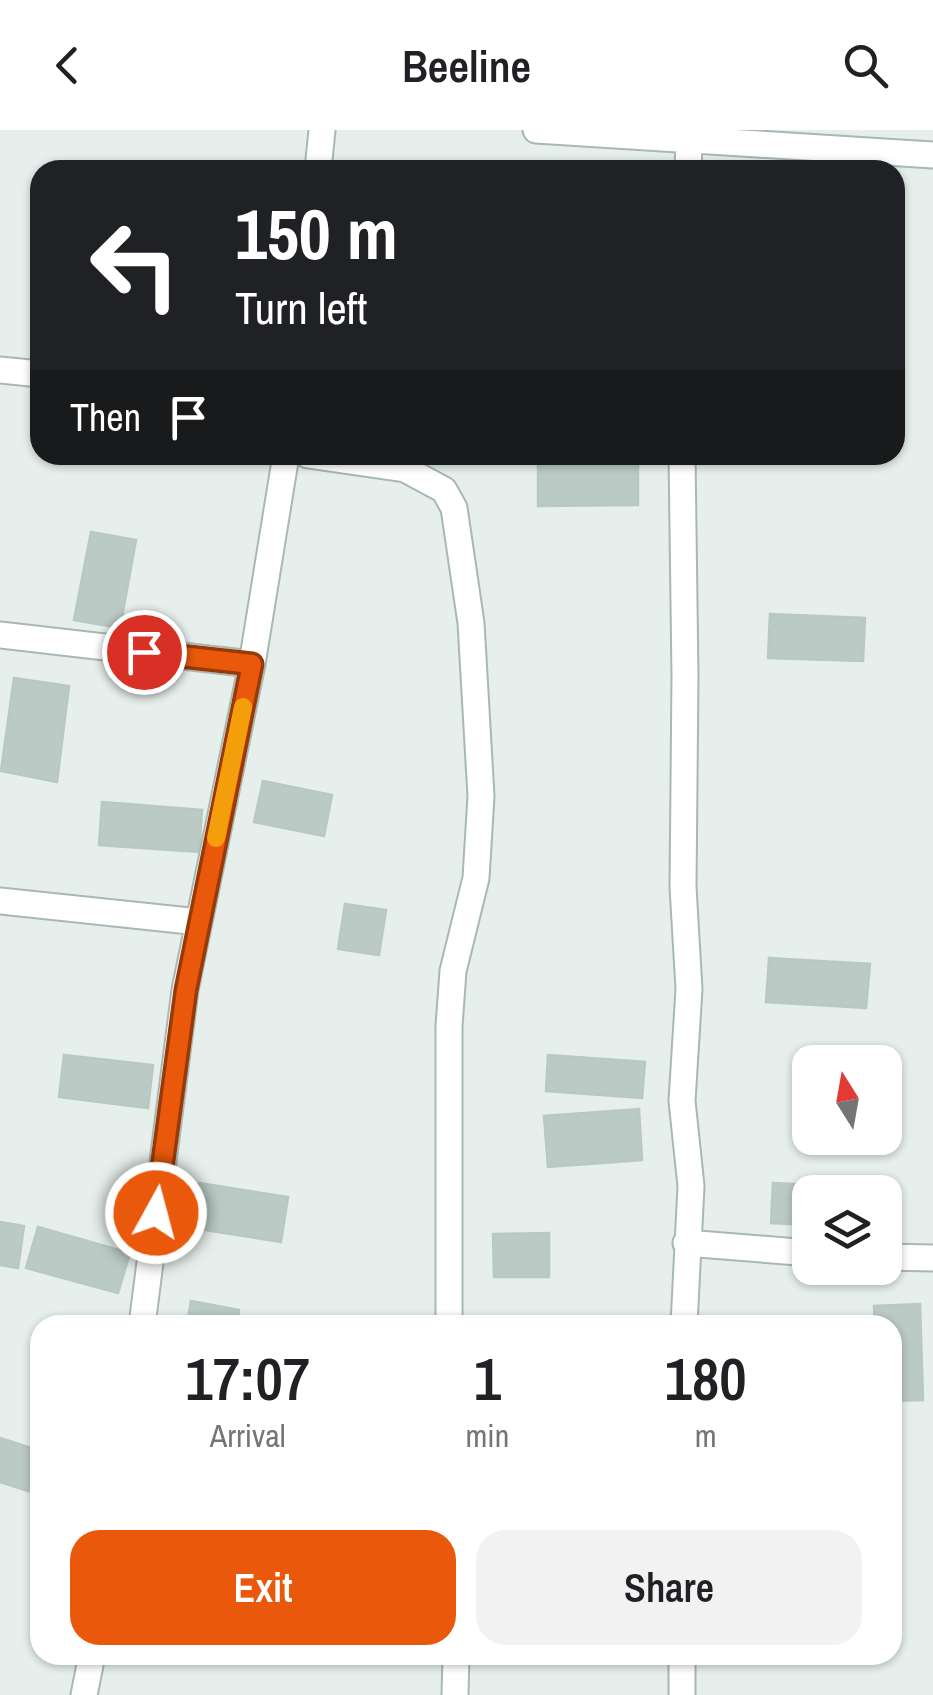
<!DOCTYPE html>
<style>
body{margin:0;font-family:"Archivo Narrow",sans-serif;background:#f2f2f2;color:#202124;height:100vh;display:flex;flex-direction:column;font-size:38px;white-space:nowrap}
*{box-sizing:border-box;margin:0}
p{font-size:32px;color:#757577}
.icon{flex:none;width:55px;height:55px;fill:none;stroke:currentColor;stroke-width:2;stroke-linecap:round;stroke-linejoin:round}
.map{position:relative;flex:1;overflow:hidden}
.drawer{position:absolute;left:30px;top:1185px;width:872px;height:350px;display:flex;flex-direction:column;background:#fff;border-radius:30px;box-shadow:0 2px 8px #0004}
.drawer>*{flex:none}
.guide{position:absolute;left:30px;top:30px;width:875px;height:305px;border-radius:30px;box-shadow:0 2px 8px #0004;background:#202124;color:#fff;overflow:hidden}
.needle{width:65px;rotate:349deg}
.fabs{position:absolute;left:792px;top:915px;display:grid;gap:20px}
.fabs a{display:grid;place-items:center;width:110px;height:110px;border-radius:20px;background:#fff;box-shadow:0 2px 8px #0004;font-size:50px}
.pin{position:absolute;display:grid;place-items:center;width:85px;height:85px;color:#fff;margin:-42px;border:5px solid #fff;border-radius:50%;box-shadow:0 2px 10px #0007}
.me{position:absolute;width:110px;margin:-55px;rotate:7deg;stroke-linejoin:round;filter:drop-shadow(0 0 8px #0008)}
.turn{display:flex;align-items:center;gap:35px;height:210px;padding:0 40px;font-size:45px}
.turn .icon{width:130px;height:130px;stroke-width:2.5}
.turn b{display:block;font-size:70px;line-height:85px}
.then{display:flex;align-items:center;height:95px;padding:0 40px;background:#0003;gap:20px;font-size:38px}
.eta{display:flex;justify-content:space-evenly;align-items:center;height:170px;text-align:center}
.eta b{font-size:60px;font-weight:600;line-height:70px}
.primary-button{display:flex;gap:20px;margin-top:auto;padding:20px 40px}
.primary-button a{flex:1;height:115px;border-radius:30px;background:#ea580c;color:#fff;font-size:40px;font-weight:600;line-height:115px;text-align:center}
.primary-button a+a{background:#f2f2f2;color:#202124}
header{display:flex;justify-content:space-between;align-items:center;height:130px;padding:0 40px;background:#fff;font-size:45px;font-weight:600}
.map>svg:first-child{display:block}
.building{fill:#bbcac4;stroke:#b8c9c2;stroke-width:2.5}
.lines{fill:none;stroke-linecap:round;stroke-linejoin:round}
.minor-casing{stroke:#a8b8b2;stroke-width:29}
.minor{stroke:#fff;stroke-width:25}
.route-casing{stroke:#983908;stroke-width:25}
.route{stroke:#ea580c;stroke-width:18}
.slow{stroke:#f59e0b;stroke-width:18}
</style>
<header><svg class="icon" aria-label="back" viewBox="0 0 24 24"><path d="M15 5l-7 7 7 7"/></svg>Beeline<svg class="icon" aria-label="search" viewBox="0 0 24 24"><circle cx="10" cy="10" r="6"/><path d="M15 15l6 6"/></svg></header>
<div class="map">
<svg width="933" height="1565" viewBox="0 0 933 1565">
<rect width="100%" height="100%" fill="#e6efeb"/>
<path class="building" d="M538,327H638V375L538,376Z
M91,402L136,410L120,498L74,490Z
M770,484L865,488L863,531L768,528Z
M14,548L69,556L57,652L1,641Z
M263,651L332,665L324,706L254,692Z
M102,672L202,680L199,722L99,715Z
M345,774L386,780L379,825L338,819Z
M769,828L870,834L866,878L766,872Z
M64,925L153,935L148,978L59,967Z
M548,925L645,932L642,968L546,961Z
M639,979L642,1030L548,1037L544,986Z
M199,1053L288,1067L281,1112L192,1098Z
M773,1053L867,1058V1062H810V1095L771,1093Z
M0,1092L24,1096L18,1138L0,1135Z
M38,1097L130,1123L118,1163L26,1138Z
M549,1103V1147H494L493,1104Z
M191,1171L239,1180L237,1195H187Z
M920,1174L923,1270L892,1271V1195H875L874,1176Z
M0,1308L40,1321V1365L0,1352Z"/>
<g class="lines">
<defs>
<path id="minor" d="M536,0L933,25
M318,40L322,0
M688,40L689,12
M0,240L40,244
M308,325L405,339L444,360L454,378L471,493L481,666L476,748L453,841L449,896V1195
M682,325L685,546L683,757L689,859L682,971L691,1056L684,1195
M0,505L252,534
M0,771L199,792
M686,1113L810,1123
M885,1127L933,1128
M142,1195L185,860L252,534L286,325
M682,1525V1565
M84,1565L92,1525
M455,1565L456,1525"/>
</defs>
<use href="#minor" class="minor-casing"/>
<use href="#minor" class="minor"/>
</g>
<g class="lines">
<defs>
<path id="route" d="M144,522L252,534L186,860L156,1083"/>
</defs>
<use href="#route" class="route-casing"/>
<use href="#route" class="route"/>
<path class="slow" d="M216,708L243,577"/>
</g>
</svg>
<div class="fabs">
<a><svg class="needle" viewBox="-14 -14 28 28"><path d="M0-13l5 13h-10z" fill="#e53935"/><path d="M0 13l5-13h-10z" fill="#757577"/></svg></a>
<a><svg class="icon" aria-label="layers" viewBox="0 0 24 24"><path d="M12 4l9 5-9 5-9-5zM3 14l9 5 9-5"/></svg></a>
</div>
<div class="pin" style="left:144px;top:522px;background:#d93025"><svg class="icon" aria-label="arrive" viewBox="0 0 24 24"><path d="M6 21V4h12l-3 4 3 4H6"/></svg></div>
<svg class="me" style="left:156px;top:1083px" viewBox="-20 -20 40 40"><circle r="17" fill="#ea580c" stroke="#fff" stroke-width="3"/><path d="M0-11L8 9 0 5-8 9z" fill="#fff"/></svg>
<div class="guide">
<div class="turn"><svg class="icon" aria-label="left" viewBox="0 0 24 24"><path d="M17 20v-9H6M10 6l-5 5 5 5"/></svg><div><b>150 m</b>Turn left</div></div>
<div class="then">Then<svg class="icon" aria-label="arrive" viewBox="0 0 24 24"><path d="M6 21V4h12l-3 4 3 4H6"/></svg></div>
</div>
<section class="drawer">
<div class="eta">
<div><b>17:07</b><p>Arrival</p></div>
<div><b>1</b><p>min</p></div>
<div><b>180</b><p>m</p></div>
</div>
<div class="primary-button"><a>Exit</a><a>Share</a></div>
</section>
</div>
